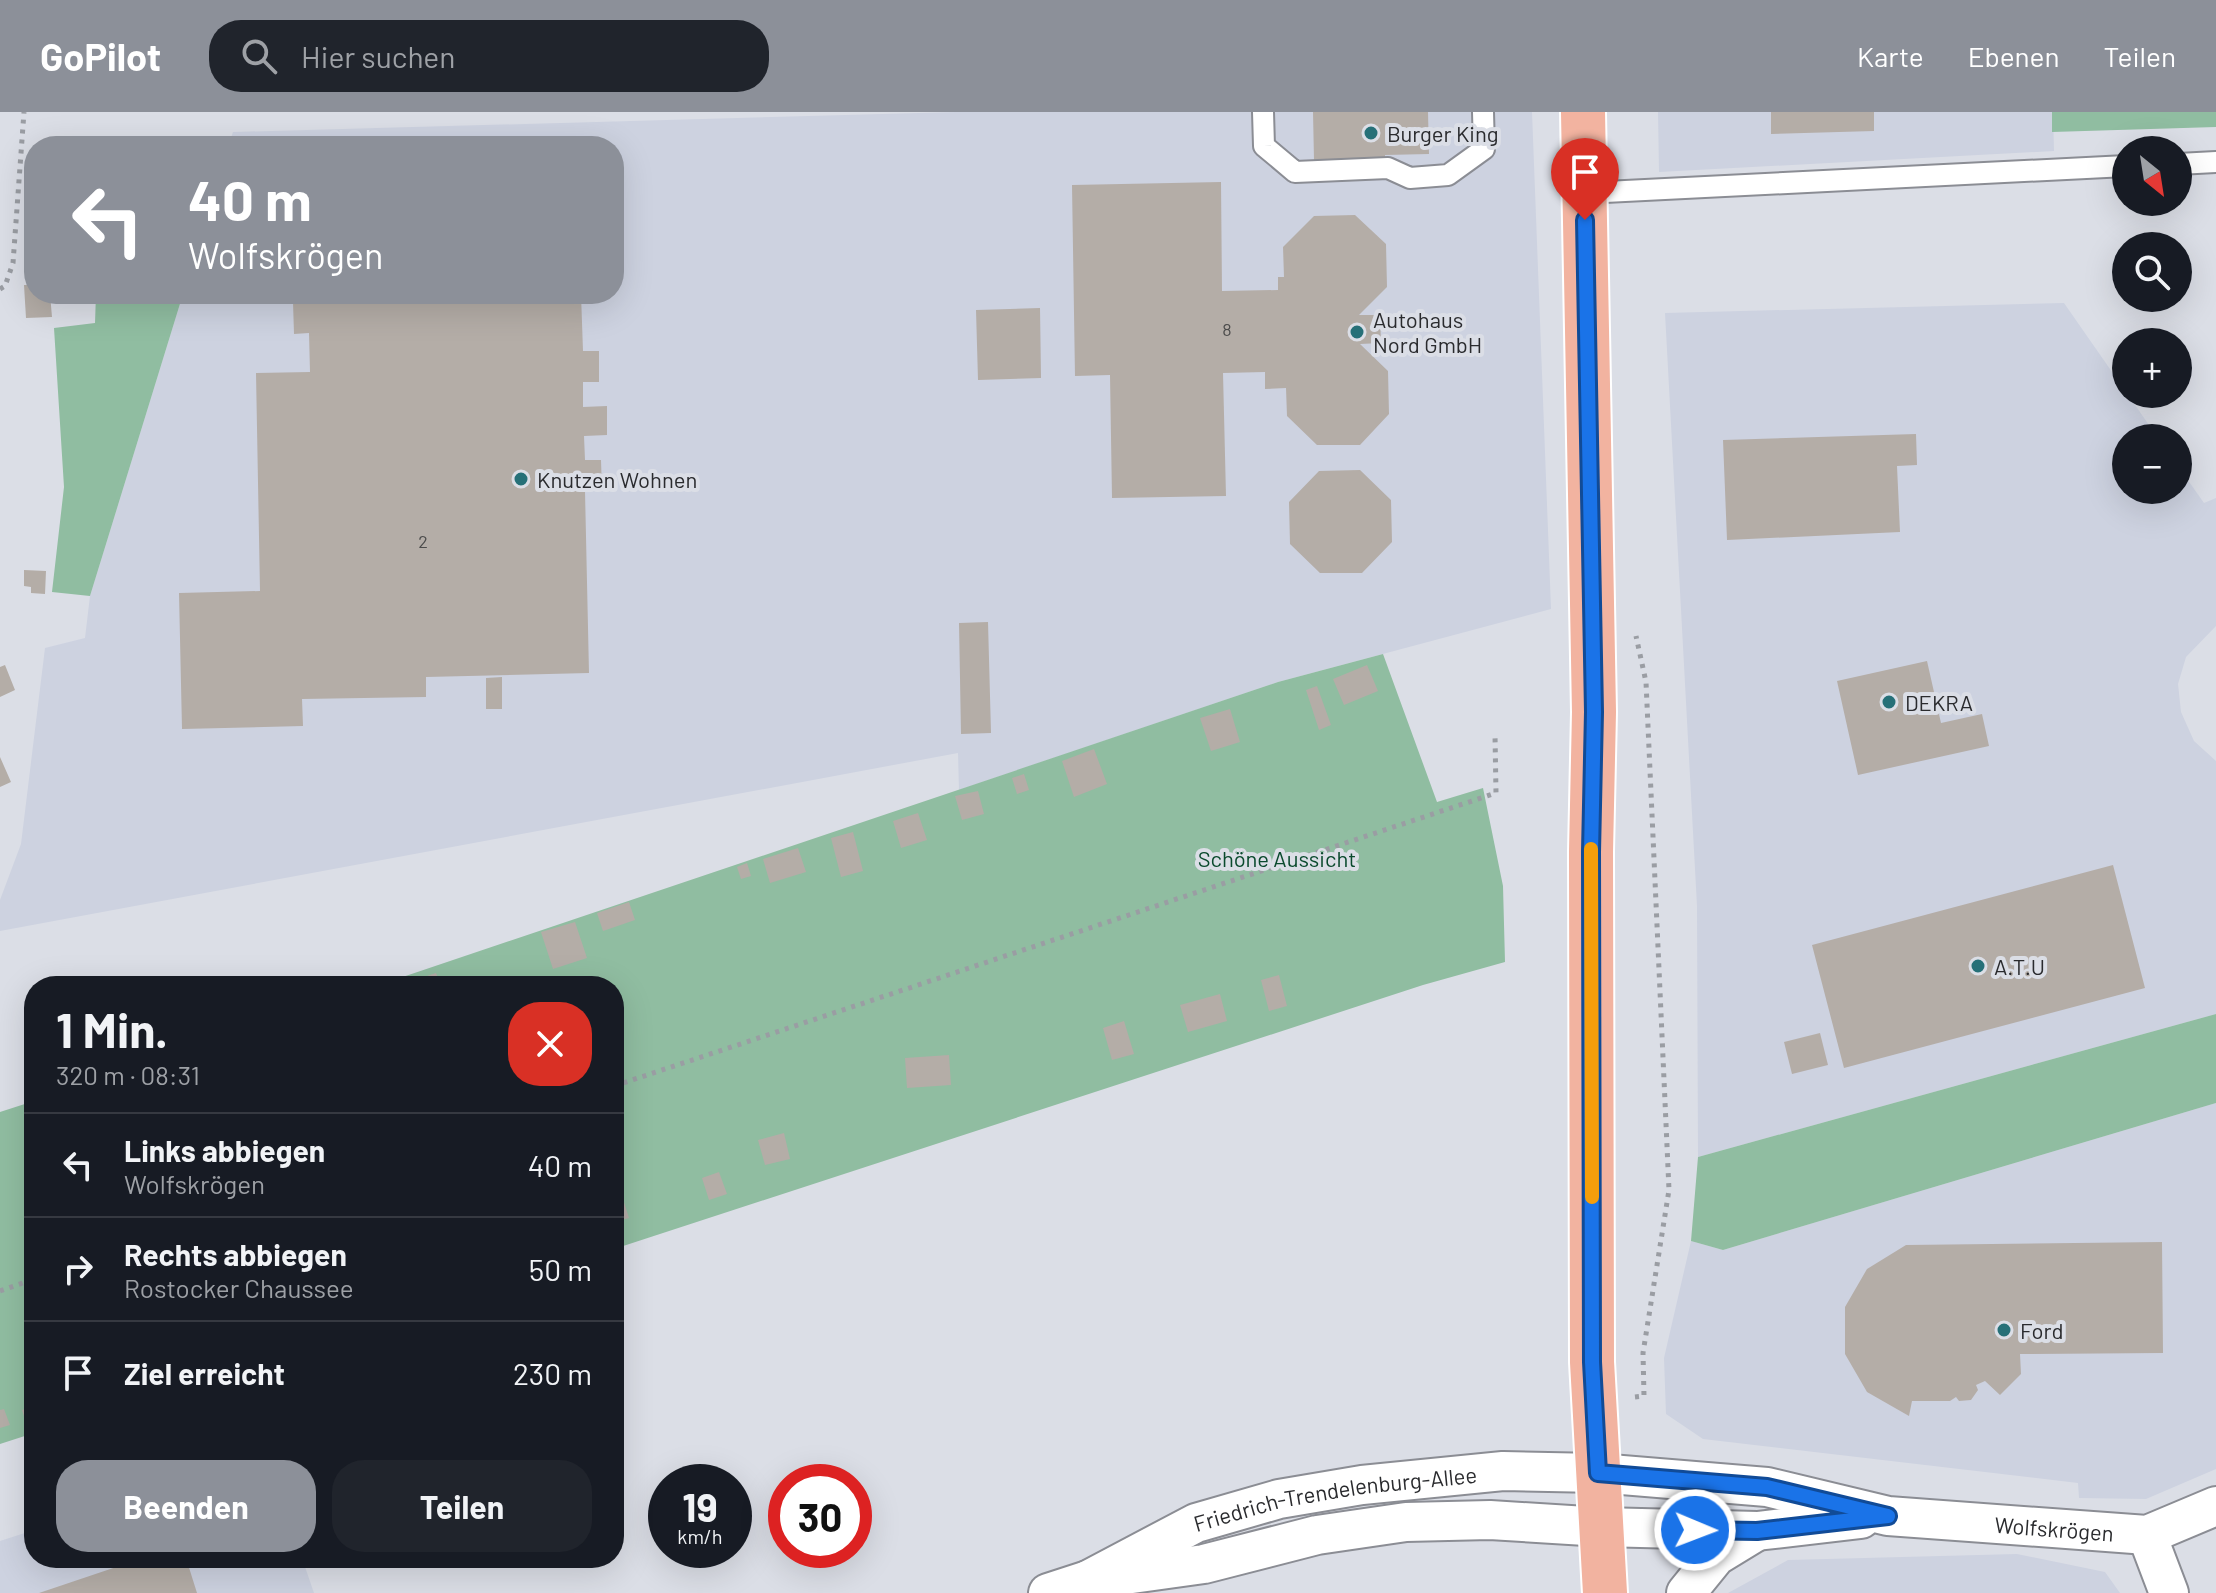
<!DOCTYPE html>
<html lang="de">
<meta charset="utf-8">
<style>
body{margin:0;font-family:Barlow,sans-serif;background:#20242c;color:#f1f3f6;height:100vh;display:flex;flex-direction:column;font-size:30px;white-space:nowrap}
*{box-sizing:border-box;margin:0}
p{font-size:26px;color:#9ea1a6}
.icon{flex:none;width:44px;height:44px;fill:none;stroke:currentColor;stroke-width:2;stroke-linecap:round;stroke-linejoin:round}
.map{position:relative;flex:1;overflow:hidden}
.drawer{position:absolute;left:24px;top:864px;width:600px;height:592px;display:flex;flex-direction:column;background:#171b24;border-radius:32px;box-shadow:0 8px 32px #0002}
.drawer>*{flex:none}
.hud{position:absolute;left:24px;top:24px;width:600px;height:168px;border-radius:32px;box-shadow:0 8px 32px #0002;background:#8c9099;color:#fff;overflow:hidden}
.needle{width:52px;rotate:150deg}
.fabs{position:absolute;left:2112px;top:24px;display:grid;gap:16px}
.fabs a{display:grid;place-items:center;width:80px;height:80px;border-radius:50%;background:#171b24;box-shadow:0 8px 32px #0002;font-size:40px}
.speed{position:absolute;left:648px;top:1352px;display:flex;gap:16px;font-size:40px;font-weight:700;text-align:center}
.speed>*{display:grid;place-content:center;width:104px;height:104px;border-radius:50%;background:#171b24;box-shadow:0 8px 32px #0002;line-height:1}
.speed small{font-size:20px;font-weight:400}
.speed .limit{border:12px solid #d22;background:#fff;color:#111}
.pin{position:absolute;display:grid;place-items:center;width:68px;height:68px;color:#fff;margin:-82px -34px;border-radius:50% 50% 50% 0;rotate:-45deg;box-shadow:0 0 8px #0007}
.pin .icon{rotate:45deg}
.me{position:absolute;width:88px;margin:-44px;rotate:91deg;stroke-linejoin:round;filter:drop-shadow(0 0 6px #0008)}
.turn{display:flex;align-items:center;gap:28px;height:168px;padding:0 32px;font-size:36px}
.turn .icon{width:104px;height:104px;stroke-width:2.5}
.turn b{display:block;font-size:56px;line-height:68px}
.round{display:grid;place-items:center;flex:none;width:84px;height:84px;border-radius:32px;background:#20242c}
.overview{display:flex;align-items:center;justify-content:space-between;height:136px;padding:0 32px}
h1{font-size:48px;font-weight:700;line-height:60px}
.cta{display:flex;gap:16px;margin-top:auto;padding:16px 32px}
.cta a{flex:1;height:92px;border-radius:32px;background:#8c9099;color:#fff;font-size:32px;font-weight:700;line-height:92px;text-align:center}
.cta a+a{background:#20242c;color:#f1f3f6}
ul{padding:0;list-style:none}
li{display:flex;align-items:center;gap:24px;height:104px;padding:0 32px;border-top:2px solid #363941}
li div{flex:1}
li b{display:block;font-size:30px}
li em{font-style:normal}
header{display:flex;align-items:center;gap:48px;box-sizing:border-box;height:112px;padding:0 40px;background:#8c9099;color:#fff}
header strong{font-size:38px}
nav{display:flex;gap:44px;margin-inline-start:auto;font-size:28px}
.search{width:560px;height:72px;background:#20242c;display:flex;align-items:center;gap:20px;box-sizing:border-box;padding:0 28px;border-radius:32px;color:#9ea1a6;font-size:30px}
.map>svg:first-child{display:block}
.built{fill:#cdd2e0}
.green{fill:#90bda1}
.building{fill:#b4ada7}
.lines{fill:none;stroke-linecap:round;stroke-linejoin:round}
.service-casing{stroke:#8b8d94;stroke-width:24}
.minor-casing{stroke:#8b8d94;stroke-width:42}
.primary-casing{stroke:#fff;stroke-width:48}
.path{stroke:#9a9da3;stroke-width:5;stroke-dasharray:4 6;stroke-linecap:butt}
.service{stroke:#fff;stroke-width:20}
.minor{stroke:#fff;stroke-width:38}
.primary{stroke:#f2b3a0;stroke-width:44}
.route-casing{stroke:#114b97;stroke-width:20}
.route{stroke:#1a73e8;stroke-width:14}
.slow{stroke:#f59e0b;stroke-width:14}
.poi-dot{fill:#267078;stroke:#dbdee6;stroke-width:3}
.labels{text-anchor:middle;dominant-baseline:central;stroke-width:8;stroke-linejoin:round;paint-order:stroke}
.number-label{font-size:18px;fill:#4c4c4c}
.poi-label{font-size:22px;fill:#2a2b2e;stroke:#dbdee6;text-anchor:start}
.park-label{font-size:22px;fill:#0a4a2d;stroke:#dbdee6}
.street-label{font-size:22px;fill:#2a2b2e;stroke:#dbdee6}
</style>
<header>
<strong>GoPilot</strong>
<div class="search"><svg class="icon" aria-label="search" viewBox="0 0 24 24"><circle cx="10" cy="10" r="6"/><path d="M15 15l6 6"/></svg>Hier suchen</div>
<nav><a>Karte</a><a>Ebenen</a><a>Teilen</a></nav>
</header>
<div class="map">
<svg width="2216" height="1481" viewBox="0 0 2216 1481">
<rect width="100%" height="100%" fill="#dbdee6"/>
<path class="built" d="M956,0H1532L1551,497L1278,570L959,678L958,641L0,819V788L21,732L45,536L85,526L90,484L183,182H614V34H228L233,20Z
M1658,0H2053L2054,39L1659,60Z
M2064,191L2158,326H2126V378H2178V354L2204,391L2216,386V514L2186,545L2178,572L2181,600L2194,629L2216,649V902L1698,1045L1697,794L1665,201Z
M2216,991V1357L2146,1387L2079,1386L2078,1371L1703,1327L1666,1302L1664,1246L1691,1129L1723,1138Z
M34,1418V1446H302L314,1481H0V1429Z
M2017,1442L2105,1460L2120,1481H1728L1788,1448Z"/>
<path class="green" d="M2052,0H2216V15L2052,20Z
M96,182H183L90,484L52,480L64,375L54,216L95,211Z
M1383,542L1437,690L1483,676L1503,774L1505,850L1423,873L614,1137V874H376L1278,570Z
M2216,902V991L1723,1138L1691,1129L1698,1045Z
M34,989V1321L0,1332V1000Z"/>
<path class="building" d="M1313,0H1428L1429,42L1385,43V46L1314,48Z
M1771,0H1874V19L1771,22Z
M1221,70L1222,179L1278,178V165H1284L1283,135L1314,104L1355,103L1386,132L1387,175L1359,203H1380L1381,231L1360,232L1388,259L1389,302L1360,333H1317L1287,304L1286,276L1265,277V260L1223,261L1226,384L1112,386L1110,263L1075,264L1072,73Z
M24,173H34V182H50L52,205L26,206Z
M309,182H581L583,239H599V270H583V295L607,294V323L584,324L585,348H601L602,379H585L589,561L426,565V585L302,587L303,614L182,617L179,481L260,479L256,261L310,260L309,221L294,222L293,190H309Z
M1040,196L1041,266L978,268L976,198Z
M1916,322L1917,353L1897,354L1900,420L1727,428L1723,328Z
M1360,358L1391,388L1392,430L1362,461H1320L1290,432L1289,390L1319,359Z
M24,458L46,459L45,482L31,481V475L24,474Z
M988,510L991,621L961,622L959,511Z
M1927,549L1941,611L1982,602L1989,634L1858,663L1837,569Z
M5,553L15,578L0,585V555Z
M1367,553L1378,579L1344,593L1333,567Z
M502,565V597H486V566Z
M1317,574L1331,613L1319,618L1306,578Z
M1230,597L1240,630L1211,639L1200,606Z
M1094,637L1107,672L1074,685L1062,649Z
M0,645L11,670L0,675Z
M1024,662L1029,678L1017,682L1012,666Z
M978,679L984,702L962,708L955,684Z
M918,701L927,728L901,736L893,709Z
M853,720L863,759L841,765L831,726Z
M798,736L806,760L770,771L763,747Z
M747,751L751,764L741,767L737,755Z
M2113,753L2145,876L1844,956L1812,833Z
M629,790L635,808L603,819L597,801Z
M575,810L587,846L553,857L541,820Z
M436,861L441,874H407L406,871Z
M1279,863L1287,894L1269,899L1261,868Z
M1220,882L1227,909L1188,920L1180,893Z
M1124,909L1134,942L1112,948L1103,916Z
M1820,921L1828,953L1792,962L1784,930Z
M949,943L951,973L907,976L905,946Z
M784,1021L790,1047L765,1053L758,1028Z
M719,1060L727,1082L709,1088L702,1066Z
M623,1087L629,1106L614,1110V1090Z
M2162,1130L2163,1241L2020,1242L2021,1262L2000,1283L1985,1269L1976,1273L1978,1278L1971,1288L1959,1289L1956,1285L1950,1289H1912L1909,1304L1867,1280L1845,1242V1195L1867,1157L1906,1133Z
M34,1294V1311L27,1314L22,1298Z
M4,1297L10,1313L0,1316V1298Z
M143,1446H186L197,1481H39Z"/>
<g class="lines">
<defs>
<path id="service" d="M1263,0L1264,34L1295,60L1388,56L1410,66L1448,63L1484,37L1483,0
M2178,52L2216,50
M1585,81L2126,54"/>
<g id="minor">
<path d="M2147,1423L2169,1481"/>
<path id="s1" d="M1088,1468L1196,1411L1279,1387L1362,1373L1503,1359L1598,1361L1767,1375L1888,1404L2147,1423L2216,1394"/>
<path d="M1048,1481L1088,1468L1204,1452L1317,1423L1406,1410L1490,1408L1602,1415L1757,1419L1861,1407"/>
<path d="M1686,1481L1716,1444L1757,1419"/>
</g>
<path id="primary" d="M1583,0L1594,600L1591,740L1592,1250L1605,1481"/>
</defs>
<use href="#service" class="service-casing"/>
<use href="#minor" class="minor-casing"/>
<use href="#primary" class="primary-casing"/>
<path class="path" d="M0,177L5,174L13,151L24,0
M614,974L1496,681L1495,623
M0,1179L34,1167
M1635,1285L1644,1284L1643,1241L1669,1078L1646,570L1636,524"/>
<use href="#service" class="service"/>
<use href="#minor" class="minor"/>
<use href="#primary" class="primary"/>
</g>
<g class="lines">
<defs>
<path id="route" d="M1585,108L1594,600L1591,740L1592,1250L1598,1361L1767,1375L1888,1404L1757,1419L1695,1418"/>
</defs>
<use href="#route" class="route-casing"/>
<use href="#route" class="route"/>
<path class="slow" d="M1591,737L1592,1085"/>
</g>
<g class="poi-dot">
<circle cx="1371" cy="21" r="8"/>
<circle cx="1357" cy="220" r="8"/>
<circle cx="521" cy="367" r="8"/>
<circle cx="1889" cy="590" r="8"/>
<circle cx="1978" cy="854" r="8"/>
<circle cx="2004" cy="1218" r="8"/>
</g>
<g class="labels">
<g class="number-label">
<text x="1227" y="217">8</text>
<text x="423" y="429">2</text>
</g>
<g class="poi-label">
<text x="1387" y="21">Burger King</text>
<text x="1373" y="207">Autohaus<tspan x="1373" dy="25">Nord GmbH</tspan></text>
<text x="537" y="367">Knutzen Wohnen</text>
<text x="1905" y="590">DEKRA</text>
<text x="1994" y="854">A.T.U</text>
<text x="2020" y="1218">Ford</text>
</g>
<g class="park-label">
<text x="1277" y="746">Schöne Aussicht</text>
</g>
<g class="street-label">
<text stroke="none"><textPath href="#s1" startOffset="264">Friedrich-Trendelenburg-Allee</textPath></text>
<text stroke="none"><textPath href="#s1" startOffset="990">Wolfskrögen</textPath></text>
</g>
</g>
</svg>
<div class="fabs">
<a><svg class="needle" viewBox="-14 -14 28 28"><path d="M0-13l5 13h-10z" fill="#e53935"/><path d="M0 13l5-13h-10z" fill="#9ea1a6"/></svg></a>
<a><svg class="icon" aria-label="search" viewBox="0 0 24 24"><circle cx="10" cy="10" r="6"/><path d="M15 15l6 6"/></svg></a>
<a>+</a>
<a>−</a>
</div>
<div class="speed"><div>19<small>km/h</small></div><div class="limit">30</div></div>
<div class="pin" style="left:1585px;top:108px;background:#d93025"><svg class="icon" aria-label="arrive" viewBox="0 0 24 24"><path d="M6 21V4h12l-3 4 3 4H6"/></svg></div>
<svg class="me" style="left:1695px;top:1418px" viewBox="-20 -20 40 40"><circle r="17" fill="#1a73e8" stroke="#fff" stroke-width="3"/><path d="M0-11L8 9 0 5-8 9z" fill="#fff"/></svg>
<div class="hud">
<div class="turn"><svg class="icon" aria-label="left" viewBox="0 0 24 24"><path d="M17 20v-9H6M10 6l-5 5 5 5"/></svg><div><b>40 m</b>Wolfskrögen</div></div>
</div>
<section class="drawer">
<div class="overview"><div><h1>1 Min.</h1><p>320 m · 08:31</p></div><a class="round" style="background:#d93025;color:#fff"><svg class="icon" aria-label="close" viewBox="0 0 24 24"><path d="M6 6l12 12M18 6L6 18"/></svg></a></div>
<ul>
<li><svg class="icon" aria-label="left" viewBox="0 0 24 24"><path d="M17 20v-9H6M10 6l-5 5 5 5"/></svg><div><b>Links abbiegen</b><p>Wolfskrögen</p></div><em>40 m</em></li>
<li><svg class="icon" aria-label="right" viewBox="0 0 24 24"><path d="M7 20v-9h11M14 6l5 5-5 5"/></svg><div><b>Rechts abbiegen</b><p>Rostocker Chaussee</p></div><em>50 m</em></li>
<li><svg class="icon" aria-label="arrive" viewBox="0 0 24 24"><path d="M6 21V4h12l-3 4 3 4H6"/></svg><div><b>Ziel erreicht</b></div><em>230 m</em></li>
</ul>
<div class="cta"><a>Beenden</a><a>Teilen</a></div>
</section>
</div>
